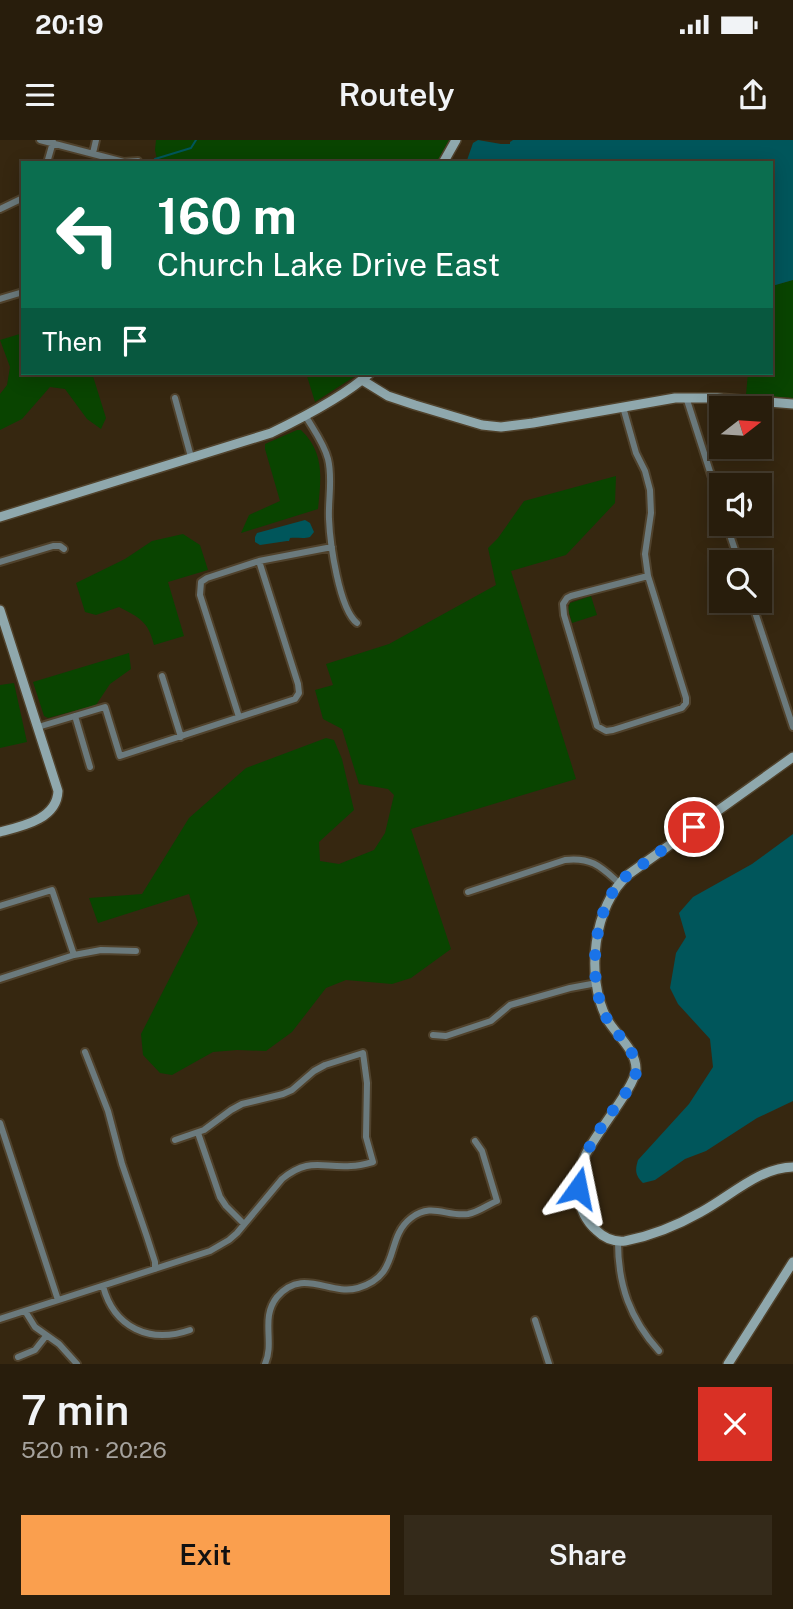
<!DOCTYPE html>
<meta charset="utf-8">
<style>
body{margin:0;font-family:"Public Sans",sans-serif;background:#342a1a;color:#f1f3f6;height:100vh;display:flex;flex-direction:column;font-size:26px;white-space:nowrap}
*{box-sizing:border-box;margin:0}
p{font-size:23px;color:#a5a29d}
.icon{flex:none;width:38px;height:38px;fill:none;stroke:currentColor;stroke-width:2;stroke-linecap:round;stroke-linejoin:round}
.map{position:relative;height:1224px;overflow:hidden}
.details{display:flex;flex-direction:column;background:#281d0c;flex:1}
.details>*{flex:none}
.guide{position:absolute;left:21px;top:21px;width:752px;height:214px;border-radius:0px;box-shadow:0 4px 18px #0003,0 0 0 2px #443b2d;background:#0b6e4f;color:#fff;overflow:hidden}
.needle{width:46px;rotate:73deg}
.fabs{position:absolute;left:709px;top:256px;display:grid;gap:14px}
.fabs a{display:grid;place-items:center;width:63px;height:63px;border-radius:0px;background:#281d0c;box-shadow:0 4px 18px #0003,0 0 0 2px #443b2d;font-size:35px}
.pin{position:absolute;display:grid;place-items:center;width:60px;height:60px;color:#fff;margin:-30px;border:4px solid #fff;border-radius:50%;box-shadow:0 2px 7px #0007}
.me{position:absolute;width:77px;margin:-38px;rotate:12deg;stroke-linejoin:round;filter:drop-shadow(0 0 5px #0008)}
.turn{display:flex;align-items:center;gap:24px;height:147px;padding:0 21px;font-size:32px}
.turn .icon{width:91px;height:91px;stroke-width:2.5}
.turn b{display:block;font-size:49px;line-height:60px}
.then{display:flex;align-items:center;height:66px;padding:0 21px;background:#0003;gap:14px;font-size:26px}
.round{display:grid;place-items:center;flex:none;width:74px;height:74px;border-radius:0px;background:#342a1a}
.head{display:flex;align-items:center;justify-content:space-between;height:119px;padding:0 21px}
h1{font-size:42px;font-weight:600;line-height:52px}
.cta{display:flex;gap:14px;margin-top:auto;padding:14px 21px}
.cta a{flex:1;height:80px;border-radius:0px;background:#fa9f4e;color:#111;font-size:28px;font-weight:600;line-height:80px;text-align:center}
.cta a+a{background:#342a1a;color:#f1f3f6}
.status{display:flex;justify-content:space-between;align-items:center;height:49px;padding:0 35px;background:#281d0c;direction:ltr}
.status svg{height:19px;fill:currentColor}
header{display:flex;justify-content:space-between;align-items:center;height:91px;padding:0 21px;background:#281d0c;font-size:32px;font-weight:600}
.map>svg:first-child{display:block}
.green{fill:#094400}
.water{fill:#00565b}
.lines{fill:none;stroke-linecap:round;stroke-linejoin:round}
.stream{stroke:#00565b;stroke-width:2}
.street-casing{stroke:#50422c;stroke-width:10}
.secondary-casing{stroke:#50422c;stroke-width:12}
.street{stroke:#6b7a7d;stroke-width:6}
.secondary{stroke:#8fa8ad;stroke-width:9}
.route{stroke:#1a73e8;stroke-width:12;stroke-dasharray:0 21.6}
</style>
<div class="status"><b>20:19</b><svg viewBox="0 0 49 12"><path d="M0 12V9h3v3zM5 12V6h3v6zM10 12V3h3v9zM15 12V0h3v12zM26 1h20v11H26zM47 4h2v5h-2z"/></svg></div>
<header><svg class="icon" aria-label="menu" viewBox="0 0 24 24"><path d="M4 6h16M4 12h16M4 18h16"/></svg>Routely<svg class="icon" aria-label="share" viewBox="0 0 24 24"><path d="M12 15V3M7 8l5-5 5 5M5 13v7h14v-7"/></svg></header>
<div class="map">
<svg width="793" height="1224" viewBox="0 0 793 1224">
<rect width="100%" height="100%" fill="#362710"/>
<path class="green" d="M156,0H449L437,23H156L157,20L155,10Z
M793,140V258L746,255L748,233H772V146Z
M23,193V233H92L106,278L101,289L87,279L65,249L50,247L22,279L0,290V254L7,245L10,227L0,200Z
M306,233H360L315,262Z
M297,290H301C325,313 321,338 318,369L241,393L249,375L280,361L265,309V304Z
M616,336L615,363L566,415L511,431L576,639L411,689L451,809L411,838L392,844L346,840L326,848L292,892L266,911L237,910L213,912L172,935L160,933L143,915L141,894L198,783L189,754L98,783L89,758L142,754L189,678L246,628L326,598L334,600L342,619L354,670L319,702L320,721L339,724L374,710L385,693L394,655L388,649L359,644L342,589L323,579L315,550L333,545L326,524L389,504L496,445L488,408L498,398L524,361Z
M183,394L200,405L208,430L168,442L184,496L154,505C148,481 140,478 119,467L96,475L85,472L76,443L125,419L152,401Z
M591,456L597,475L572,483L568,469L570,463Z
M129,513L131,529L110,544L96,565L48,578L44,576L33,542Z
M14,543L27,602L0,608V545Z"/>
<path class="water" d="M478,0L501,4H510V2L513,0H793V140L772,146V23H466L473,3Z
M305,380L310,383L314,392L310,397C303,399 297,397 290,398L289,401H287L260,405L255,402V397L257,393Z
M793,694V961L757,978L706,1011L685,1019L655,1040L643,1043C635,1035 635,1030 638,1020L689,964L713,927L710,899L678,864L670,848L676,813L686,797L679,773L693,757L752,724Z"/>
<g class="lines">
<path class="stream" d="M155,19L191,8L196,0"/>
<defs>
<path id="street" d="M40,0L124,22L138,21
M93,13L96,0
M47,23L53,2
M0,69L23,58
M0,159L23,152
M686,257L721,366
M175,258L191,317
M623,267L636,313L645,331L650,350L651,373L645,414L648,436L686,558V563L682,568L613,590L606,591L597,586L564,475L563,464L567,458L571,456L648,436
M305,275C313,289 324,303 328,319C333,339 328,359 329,379C330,403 339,469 357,483
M726,383L739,422
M0,422L53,406H60L64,409
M751,460L793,587
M162,536L181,597
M75,576L90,627
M239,577L200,455L201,442L207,438L259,421L332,407
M38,587L105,567L120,616L295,559L299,553L298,544L259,421
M468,752L565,720C592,717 601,727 619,743
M0,766L52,750L74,815
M0,839L74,815L101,810L136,811
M433,895L446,896L491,881L510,865L570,848L597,843
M85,912L108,971L122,1024L147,1097L155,1122V1129
M0,983L58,1160
M198,993L220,1057L226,1066L244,1084
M618,1102C618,1145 630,1179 659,1211
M103,1146C114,1188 150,1204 190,1190
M25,1171L35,1187L59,1204L77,1224
M0,1179L210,1111L229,1100L237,1093L282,1039C309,1017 321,1028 351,1026C358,1026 366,1024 373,1022L366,997L367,943L363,913L325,925L314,931L292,950L283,954L242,964L231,970L204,990L175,1000
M535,1180L549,1224
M18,1217L35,1210L46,1196
M265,1224C275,1202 260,1178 277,1157C303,1127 329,1156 358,1148C402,1135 384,1099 411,1078C432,1062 446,1077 468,1074C479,1072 487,1065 497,1061L482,1011L475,1001"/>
<path id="secondary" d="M443,23L456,0
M362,240L388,256L415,265L482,285L501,287L533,283L675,258H717L793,264
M0,377L271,293C302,278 345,256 370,233
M0,470L58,651C57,679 23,686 0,692
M793,617L629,734C593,765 585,837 607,879C615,894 636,909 636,929C636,946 594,995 585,1016C574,1040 575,1071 596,1090C604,1098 614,1102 625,1101C651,1096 678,1085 701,1072C731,1056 758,1028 793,1027
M728,1224L793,1122"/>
</defs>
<use href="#street" class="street-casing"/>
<use href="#secondary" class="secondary-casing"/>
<use href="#street" class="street"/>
<use href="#secondary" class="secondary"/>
</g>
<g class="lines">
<path class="route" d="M578,1048C580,1014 599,990 619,962C625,953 636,942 636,930C637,910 616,895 607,879C587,843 592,773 621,741C628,734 637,728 646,722C662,710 678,699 694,687"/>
</g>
</svg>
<div class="fabs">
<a><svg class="needle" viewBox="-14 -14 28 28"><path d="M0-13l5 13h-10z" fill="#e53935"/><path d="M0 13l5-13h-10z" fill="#a5a29d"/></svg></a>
<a><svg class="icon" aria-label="sound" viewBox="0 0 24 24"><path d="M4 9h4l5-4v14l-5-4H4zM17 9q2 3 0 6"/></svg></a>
<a><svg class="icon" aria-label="search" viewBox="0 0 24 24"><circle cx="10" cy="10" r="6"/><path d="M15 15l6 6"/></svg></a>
</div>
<div class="pin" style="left:694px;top:687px;background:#d93025"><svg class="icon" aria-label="arrive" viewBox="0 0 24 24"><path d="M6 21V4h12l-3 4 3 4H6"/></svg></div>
<svg class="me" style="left:578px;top:1048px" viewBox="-20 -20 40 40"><path d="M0-17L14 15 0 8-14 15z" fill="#1a73e8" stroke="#fff" stroke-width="4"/></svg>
<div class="guide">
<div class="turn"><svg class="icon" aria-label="left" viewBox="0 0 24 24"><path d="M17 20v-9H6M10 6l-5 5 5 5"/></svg><div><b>160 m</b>Church Lake Drive East</div></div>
<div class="then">Then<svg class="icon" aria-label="arrive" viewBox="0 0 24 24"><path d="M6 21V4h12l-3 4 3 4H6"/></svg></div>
</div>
</div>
<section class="details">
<div class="head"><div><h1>7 min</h1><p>520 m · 20:26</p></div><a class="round" style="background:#d93025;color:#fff"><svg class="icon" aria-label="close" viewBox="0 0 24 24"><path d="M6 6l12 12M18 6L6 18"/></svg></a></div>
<div class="cta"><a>Exit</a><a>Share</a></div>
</section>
